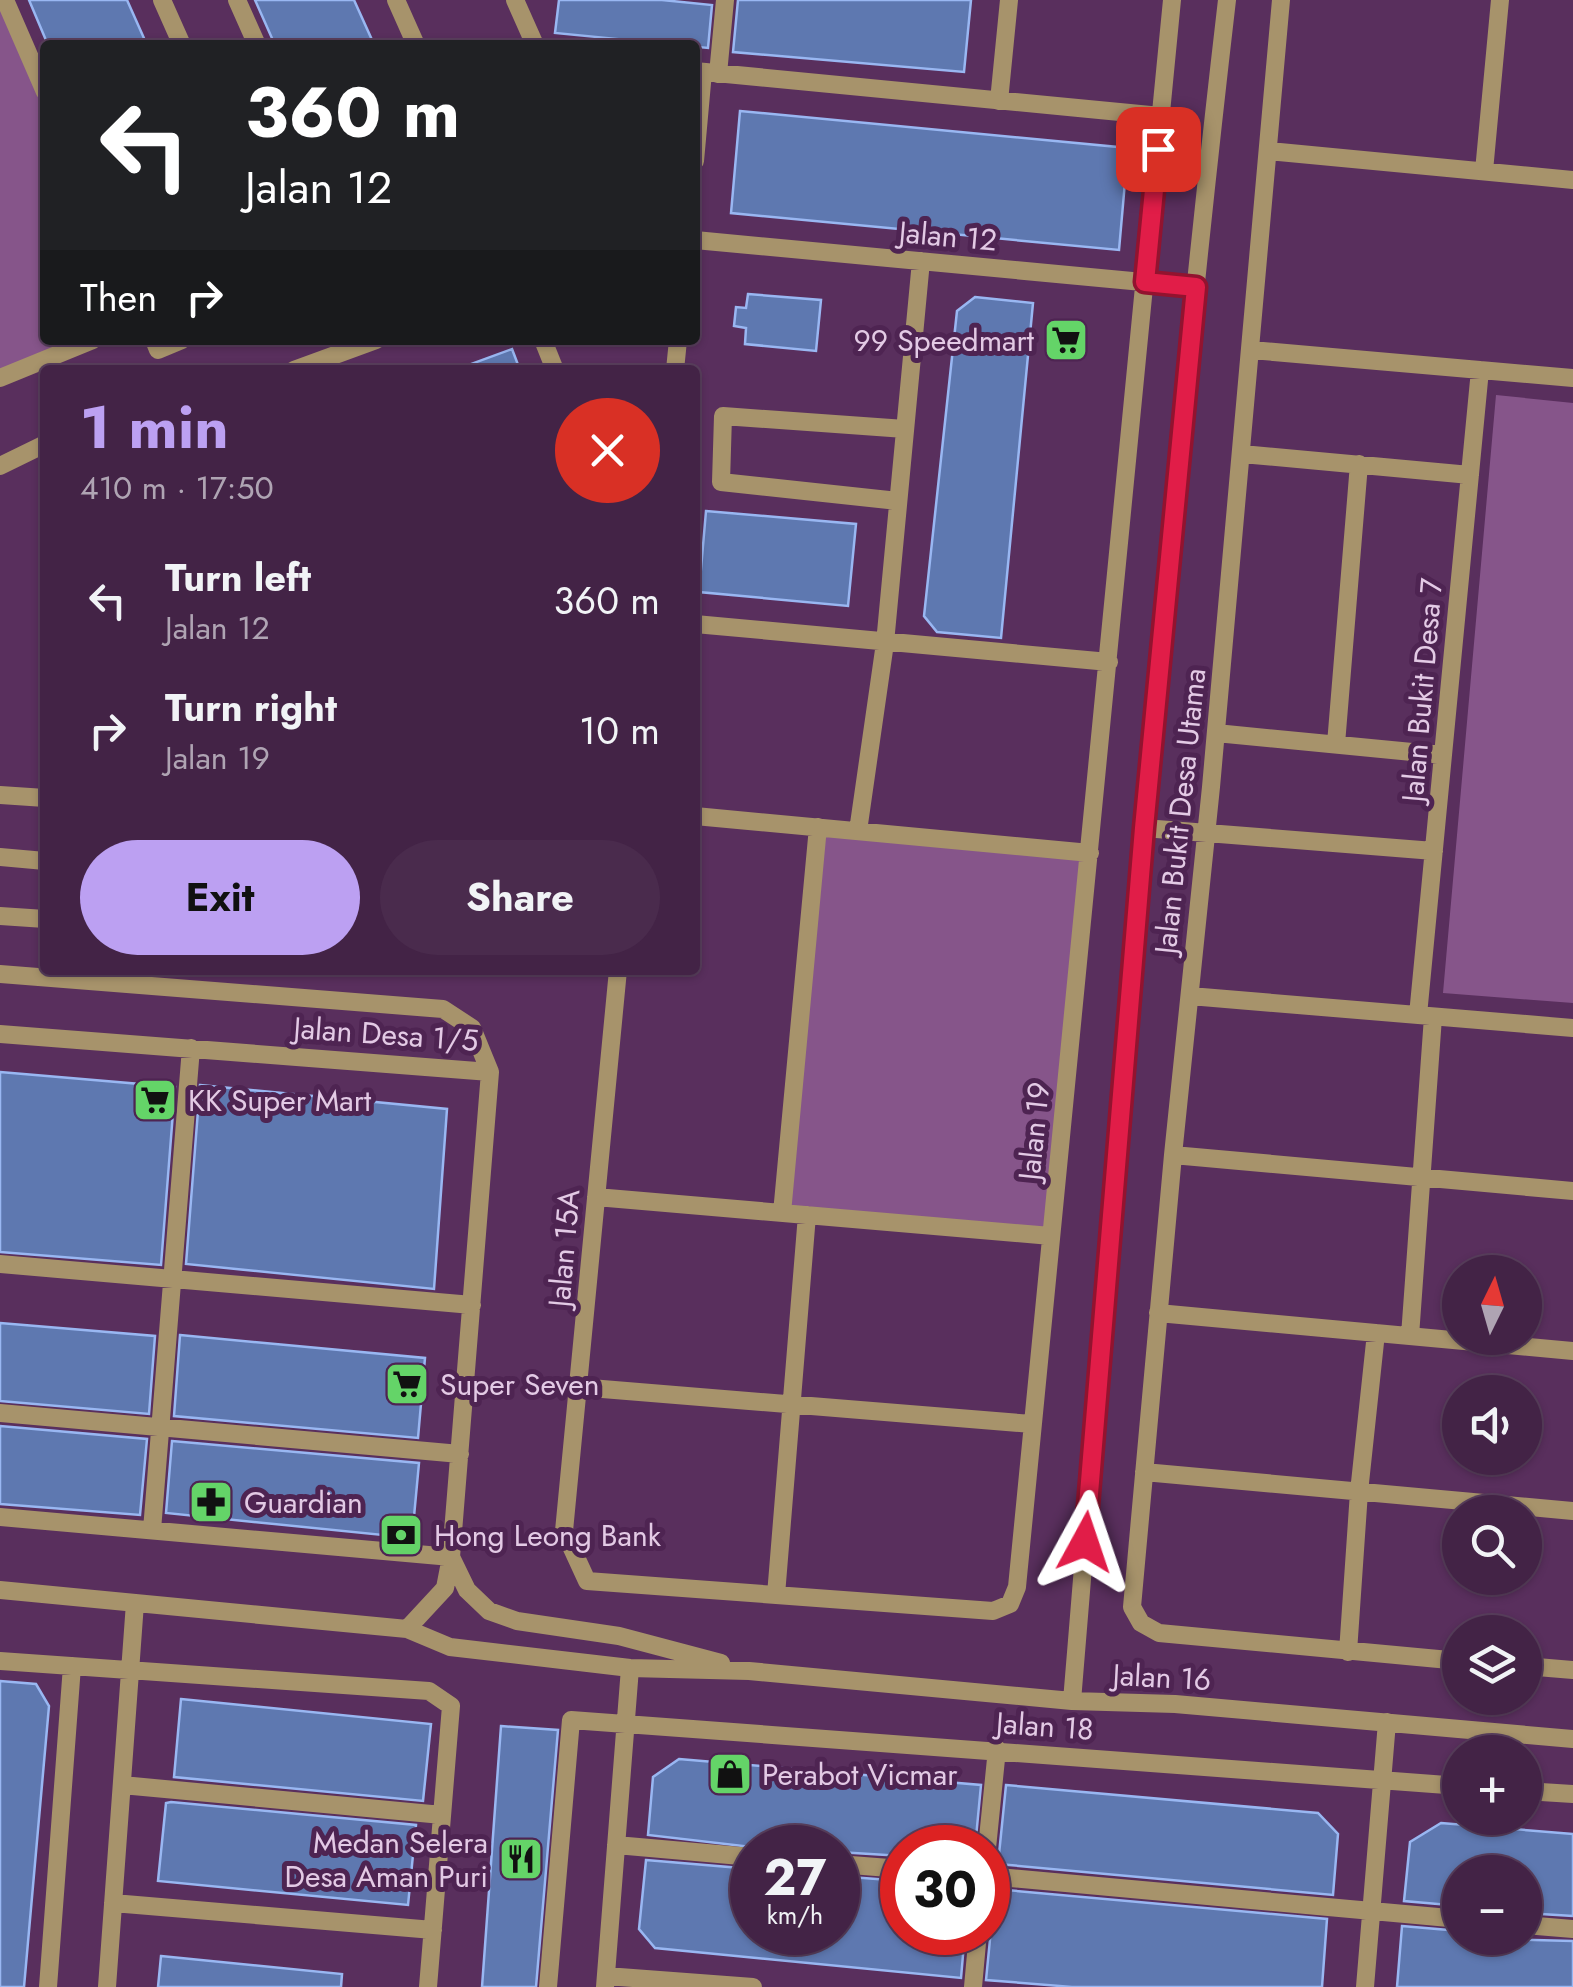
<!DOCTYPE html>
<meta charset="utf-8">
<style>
body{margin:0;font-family:Jost,sans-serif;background:#4a2b4d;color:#f1f3f6;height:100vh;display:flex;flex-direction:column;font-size:38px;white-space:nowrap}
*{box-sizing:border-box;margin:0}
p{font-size:32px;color:#afa4b3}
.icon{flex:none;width:55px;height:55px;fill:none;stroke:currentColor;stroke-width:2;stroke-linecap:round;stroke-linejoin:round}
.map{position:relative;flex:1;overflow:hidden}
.sheet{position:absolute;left:40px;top:365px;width:660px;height:610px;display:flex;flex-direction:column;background:#432346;border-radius:10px;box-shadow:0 2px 8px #0004,0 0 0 2px #5b405f}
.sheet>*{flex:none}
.hud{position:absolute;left:40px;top:40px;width:660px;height:305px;border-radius:10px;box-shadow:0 2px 8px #0004,0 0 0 2px #5b405f;background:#202124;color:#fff;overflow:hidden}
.needle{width:65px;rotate:5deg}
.buttons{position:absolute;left:1442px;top:1255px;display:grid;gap:20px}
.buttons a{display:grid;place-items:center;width:100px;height:100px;border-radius:50%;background:#432346;box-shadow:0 2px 8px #0004,0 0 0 2px #5b405f;font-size:50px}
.speed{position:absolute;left:730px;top:1825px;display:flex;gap:20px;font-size:50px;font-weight:700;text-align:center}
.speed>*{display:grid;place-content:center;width:130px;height:130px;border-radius:50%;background:#432346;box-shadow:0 2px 8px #0004,0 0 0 2px #5b405f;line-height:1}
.speed small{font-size:25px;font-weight:400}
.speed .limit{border:15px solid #d22;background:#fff;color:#111}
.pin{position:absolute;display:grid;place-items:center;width:85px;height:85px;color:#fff;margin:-42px;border-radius:20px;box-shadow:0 5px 15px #0006}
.me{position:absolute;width:110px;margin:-55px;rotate:5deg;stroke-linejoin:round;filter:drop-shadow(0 0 8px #0008)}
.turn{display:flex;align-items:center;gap:35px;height:210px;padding:0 40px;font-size:45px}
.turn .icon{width:130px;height:130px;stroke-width:2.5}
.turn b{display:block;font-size:70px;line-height:85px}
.then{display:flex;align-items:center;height:95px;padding:0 40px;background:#0003;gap:20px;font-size:38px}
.round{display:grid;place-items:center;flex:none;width:105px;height:105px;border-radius:52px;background:#4a2b4d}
.headline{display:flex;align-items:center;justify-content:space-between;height:170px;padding:0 40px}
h1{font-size:60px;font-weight:700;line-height:75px;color:#bca0f2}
.action{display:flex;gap:20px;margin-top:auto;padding:20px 40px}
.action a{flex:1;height:115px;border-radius:60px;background:#bca0f2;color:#111;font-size:40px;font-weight:700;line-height:115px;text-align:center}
.action a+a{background:#4a2b4d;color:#f1f3f6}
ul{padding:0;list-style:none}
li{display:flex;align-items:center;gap:30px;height:130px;padding:0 40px}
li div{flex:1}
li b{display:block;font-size:38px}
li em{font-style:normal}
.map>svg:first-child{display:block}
.green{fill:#86558a}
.building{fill:#5e78b0;stroke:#99b7f2;stroke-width:2.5}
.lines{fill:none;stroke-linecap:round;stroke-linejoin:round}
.minor{stroke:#a7936b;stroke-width:18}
.route-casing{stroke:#92132f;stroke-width:25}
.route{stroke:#e11d48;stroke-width:18}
.labels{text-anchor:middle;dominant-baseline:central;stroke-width:10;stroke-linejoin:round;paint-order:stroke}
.street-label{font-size:30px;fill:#e3cae5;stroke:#4e2452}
.poi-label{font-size:30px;fill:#e3cae5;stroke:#4e2452;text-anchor:start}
</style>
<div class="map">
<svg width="1573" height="1987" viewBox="0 0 1573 1987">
<rect width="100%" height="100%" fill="#592f5d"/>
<path class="green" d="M0,0L45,93V340H90L0,377Z
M1496,395L1573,403V1003L1443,993Z
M818,827L1090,853L1051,1236L782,1213Z"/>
<path class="building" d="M29,0H127L147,45H48Z
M255,0H354L372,40L361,45H275Z
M559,0H662L712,5L708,48L555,33Z
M738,0H971L964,72L733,52Z
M740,111L1128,148L1119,250L731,213Z
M748,294L821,300L816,351L745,344L746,328L734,326L736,307L746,308Z
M975,297L1033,303L1001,638L937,632L924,616L957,311Z
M512,349L520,370H460V368Z
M706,511L856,524L848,606L699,592Z
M0,1072L175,1087L161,1265L0,1252Z
M200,1085L447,1109L434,1289L186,1264Z
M0,1323L155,1336L149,1414L0,1401Z
M180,1335L425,1358L418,1438L174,1416Z
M0,1426L147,1439L140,1515L0,1504Z
M172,1441L419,1463L412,1538L166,1513Z
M0,1681L36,1684L49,1706L24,1987H0Z
M181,1699L431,1724L423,1801L174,1777Z
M501,1726L558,1730L536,1987H482Z
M679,1759L981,1785L975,1848H902V1856L838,1852V1848H760L648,1835L653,1777Z
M1006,1785L1318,1813L1338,1834L1333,1895L998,1864Z
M171,1802L416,1825L408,1905L158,1881L166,1803Z
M1441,1823L1573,1834V1916L1525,1913V1872H1460V1906L1404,1901L1410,1842Z
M646,1860L752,1869V1932H838V1876L902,1881V1932H965L961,1978L655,1948L639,1929Z
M995,1889L1327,1919L1322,1987H1072L986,1980Z
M1402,1926L1460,1931V1938L1573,1941V1987H1397Z
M161,1956L342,1974L341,1987H158Z"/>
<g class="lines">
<path class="minor" d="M5,0L45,92
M162,0L182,45
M237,0L257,45
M396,0L416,45
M515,0L535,45
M1281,0L1211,787L1173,1155L1132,1607L1141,1623L1159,1633L1460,1661
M695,71L1161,116
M718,74L725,0
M999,101L1009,0
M1269,151L1573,180
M695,161L703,72
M1484,171L1500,0
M695,240L1196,287
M154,340L158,350L182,340
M543,340L555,370
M1251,350L1573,378
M294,370L376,340
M675,370L678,340
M0,378L93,340
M1242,454L1470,475
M0,466L45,444
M898,501L721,482L723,416L905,429
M695,624L1109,662
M1216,733L1443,755
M1336,744L1359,464
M0,795L45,798
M695,816L1090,853
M1144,828L1434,851
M858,831L885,643L921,261
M0,857L45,861
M0,916L45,919
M618,970L564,1531L587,1581L993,1611L1010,1604L1017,1587L1172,0
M0,974L443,1009L472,1028L490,1072L451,1557L445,1588L407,1629
M1190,996L1573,1028
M1418,1015L1480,370
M0,1034L490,1072
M1173,1155L1573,1191
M596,1197L1051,1236
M782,1213L818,827
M0,1264L472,1305
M1158,1313L1573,1351
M1410,1336L1433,1017
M578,1387L1032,1424
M0,1413L460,1454
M1144,1472L1573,1511
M0,1517L451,1557
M152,1530L191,1048
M451,1557L467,1590L489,1611L517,1621L619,1636L721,1663
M0,1590L407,1629L450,1647L630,1668L749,1671L1072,1701L1175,1704L1573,1739
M776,1595L807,1215
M1348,1652L1359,1492L1376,1333
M0,1661L429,1691L451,1706L428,1987
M1525,1666L1573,1670
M1072,1701C1119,1134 1161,566 1227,0
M122,1785L442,1815
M1525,1791L1573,1794
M616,1845L752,1857
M987,1848L997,1749
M838,1864L902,1869
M988,1876L1460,1919
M113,1903L433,1930
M1525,1925L1573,1929
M606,1976L753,1987
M48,1987L72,1666
M107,1987L135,1603
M548,1987L571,1720L1460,1786
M605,1987L630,1668
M973,1987L978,1932
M1365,1987L1387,1722"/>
</g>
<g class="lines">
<defs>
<path id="route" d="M1085,1542L1144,828L1196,287L1145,282L1158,149"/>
</defs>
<use href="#route" class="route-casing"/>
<use href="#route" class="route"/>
</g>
<defs>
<symbol id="supermarket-square" viewBox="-11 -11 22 22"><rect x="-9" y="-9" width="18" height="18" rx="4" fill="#64d468" stroke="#4e2452"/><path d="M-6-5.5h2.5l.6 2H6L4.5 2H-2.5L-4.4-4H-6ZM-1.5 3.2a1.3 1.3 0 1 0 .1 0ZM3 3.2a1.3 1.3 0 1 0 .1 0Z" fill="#111"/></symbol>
<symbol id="pharmacy-square" viewBox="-11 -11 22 22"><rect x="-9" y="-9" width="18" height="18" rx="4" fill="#64d468" stroke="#4e2452"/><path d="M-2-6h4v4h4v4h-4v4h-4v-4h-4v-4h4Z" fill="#111"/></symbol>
<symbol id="bank-square" viewBox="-11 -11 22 22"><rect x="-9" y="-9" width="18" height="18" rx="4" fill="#64d468" stroke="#4e2452"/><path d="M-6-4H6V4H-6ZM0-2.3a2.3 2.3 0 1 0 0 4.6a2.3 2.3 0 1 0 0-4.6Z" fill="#111"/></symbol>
<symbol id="shop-square" viewBox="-11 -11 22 22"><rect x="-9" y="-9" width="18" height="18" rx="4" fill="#64d468" stroke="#4e2452"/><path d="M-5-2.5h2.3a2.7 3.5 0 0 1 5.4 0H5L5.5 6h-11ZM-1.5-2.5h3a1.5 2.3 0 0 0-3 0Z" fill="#111"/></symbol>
<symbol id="restaurant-square" viewBox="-11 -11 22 22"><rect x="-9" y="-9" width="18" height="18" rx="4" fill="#64d468" stroke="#4e2452"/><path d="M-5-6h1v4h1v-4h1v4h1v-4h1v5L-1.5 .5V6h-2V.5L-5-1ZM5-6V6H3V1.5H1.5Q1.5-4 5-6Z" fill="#111"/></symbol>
</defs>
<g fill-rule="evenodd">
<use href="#supermarket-square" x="1041" y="315" width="50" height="50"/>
<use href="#supermarket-square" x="130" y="1075" width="50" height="50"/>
<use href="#supermarket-square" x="382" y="1359" width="50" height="50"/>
<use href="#pharmacy-square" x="186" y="1477" width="50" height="50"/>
<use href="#bank-square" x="376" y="1510" width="50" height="50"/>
<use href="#shop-square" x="705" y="1749" width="50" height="50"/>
<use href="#restaurant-square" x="496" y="1834" width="50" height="50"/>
</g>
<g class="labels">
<g class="street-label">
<text transform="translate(948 236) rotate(5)">Jalan 12</text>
<text transform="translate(1422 690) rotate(-85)">Jalan Bukit Desa 7</text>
<text transform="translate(1180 811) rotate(-84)">Jalan Bukit Desa Utama</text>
<text transform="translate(386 1034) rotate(4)">Jalan Desa 1/5</text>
<text transform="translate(1034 1131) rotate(-84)">Jalan 19</text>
<text transform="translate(564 1248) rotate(-85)">Jalan 15A</text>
<text transform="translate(1162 1677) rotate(3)">Jalan 16</text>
<text transform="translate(1045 1726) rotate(4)">Jalan 18</text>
</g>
<g class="poi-label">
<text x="1034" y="340" text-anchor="end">99 Speedmart</text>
<text x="188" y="1100">KK Super Mart</text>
<text x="440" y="1384">Super Seven</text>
<text x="244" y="1502">Guardian</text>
<text x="434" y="1535">Hong Leong Bank</text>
<text x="762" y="1774">Perabot Vicmar</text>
<text x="488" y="1842" text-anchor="end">Medan Selera<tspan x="488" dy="34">Desa Aman Puri</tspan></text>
</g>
</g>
</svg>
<div class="buttons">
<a><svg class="needle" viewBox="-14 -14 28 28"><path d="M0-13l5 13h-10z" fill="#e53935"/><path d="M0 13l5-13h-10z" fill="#afa4b3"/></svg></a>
<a><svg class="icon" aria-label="sound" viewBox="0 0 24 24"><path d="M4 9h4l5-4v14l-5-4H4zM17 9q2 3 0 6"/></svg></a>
<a><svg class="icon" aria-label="search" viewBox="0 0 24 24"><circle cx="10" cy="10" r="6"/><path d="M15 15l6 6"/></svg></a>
<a><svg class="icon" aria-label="layers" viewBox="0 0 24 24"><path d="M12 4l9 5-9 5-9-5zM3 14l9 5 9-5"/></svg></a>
<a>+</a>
<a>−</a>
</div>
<div class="speed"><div>27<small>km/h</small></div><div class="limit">30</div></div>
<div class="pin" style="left:1158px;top:149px;background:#d93025"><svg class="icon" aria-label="arrive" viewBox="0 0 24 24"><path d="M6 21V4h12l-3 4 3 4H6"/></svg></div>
<svg class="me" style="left:1085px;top:1542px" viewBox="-20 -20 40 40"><path d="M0-17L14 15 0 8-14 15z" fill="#e11d48" stroke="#fff" stroke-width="4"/></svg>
<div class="hud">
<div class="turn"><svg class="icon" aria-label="left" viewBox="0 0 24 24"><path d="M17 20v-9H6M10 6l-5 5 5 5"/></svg><div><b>360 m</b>Jalan 12</div></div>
<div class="then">Then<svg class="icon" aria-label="right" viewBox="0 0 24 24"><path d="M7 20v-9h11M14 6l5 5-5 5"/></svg></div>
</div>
<section class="sheet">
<div class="headline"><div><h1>1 min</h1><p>410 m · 17:50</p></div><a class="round" style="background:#d93025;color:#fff"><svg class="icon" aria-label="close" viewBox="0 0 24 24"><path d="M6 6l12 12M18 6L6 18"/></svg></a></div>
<ul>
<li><svg class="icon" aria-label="left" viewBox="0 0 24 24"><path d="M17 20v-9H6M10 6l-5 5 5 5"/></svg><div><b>Turn left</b><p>Jalan 12</p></div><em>360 m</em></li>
<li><svg class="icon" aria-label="right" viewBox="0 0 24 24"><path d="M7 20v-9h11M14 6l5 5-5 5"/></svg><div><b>Turn right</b><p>Jalan 19</p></div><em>10 m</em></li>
</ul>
<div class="action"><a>Exit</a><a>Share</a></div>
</section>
</div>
